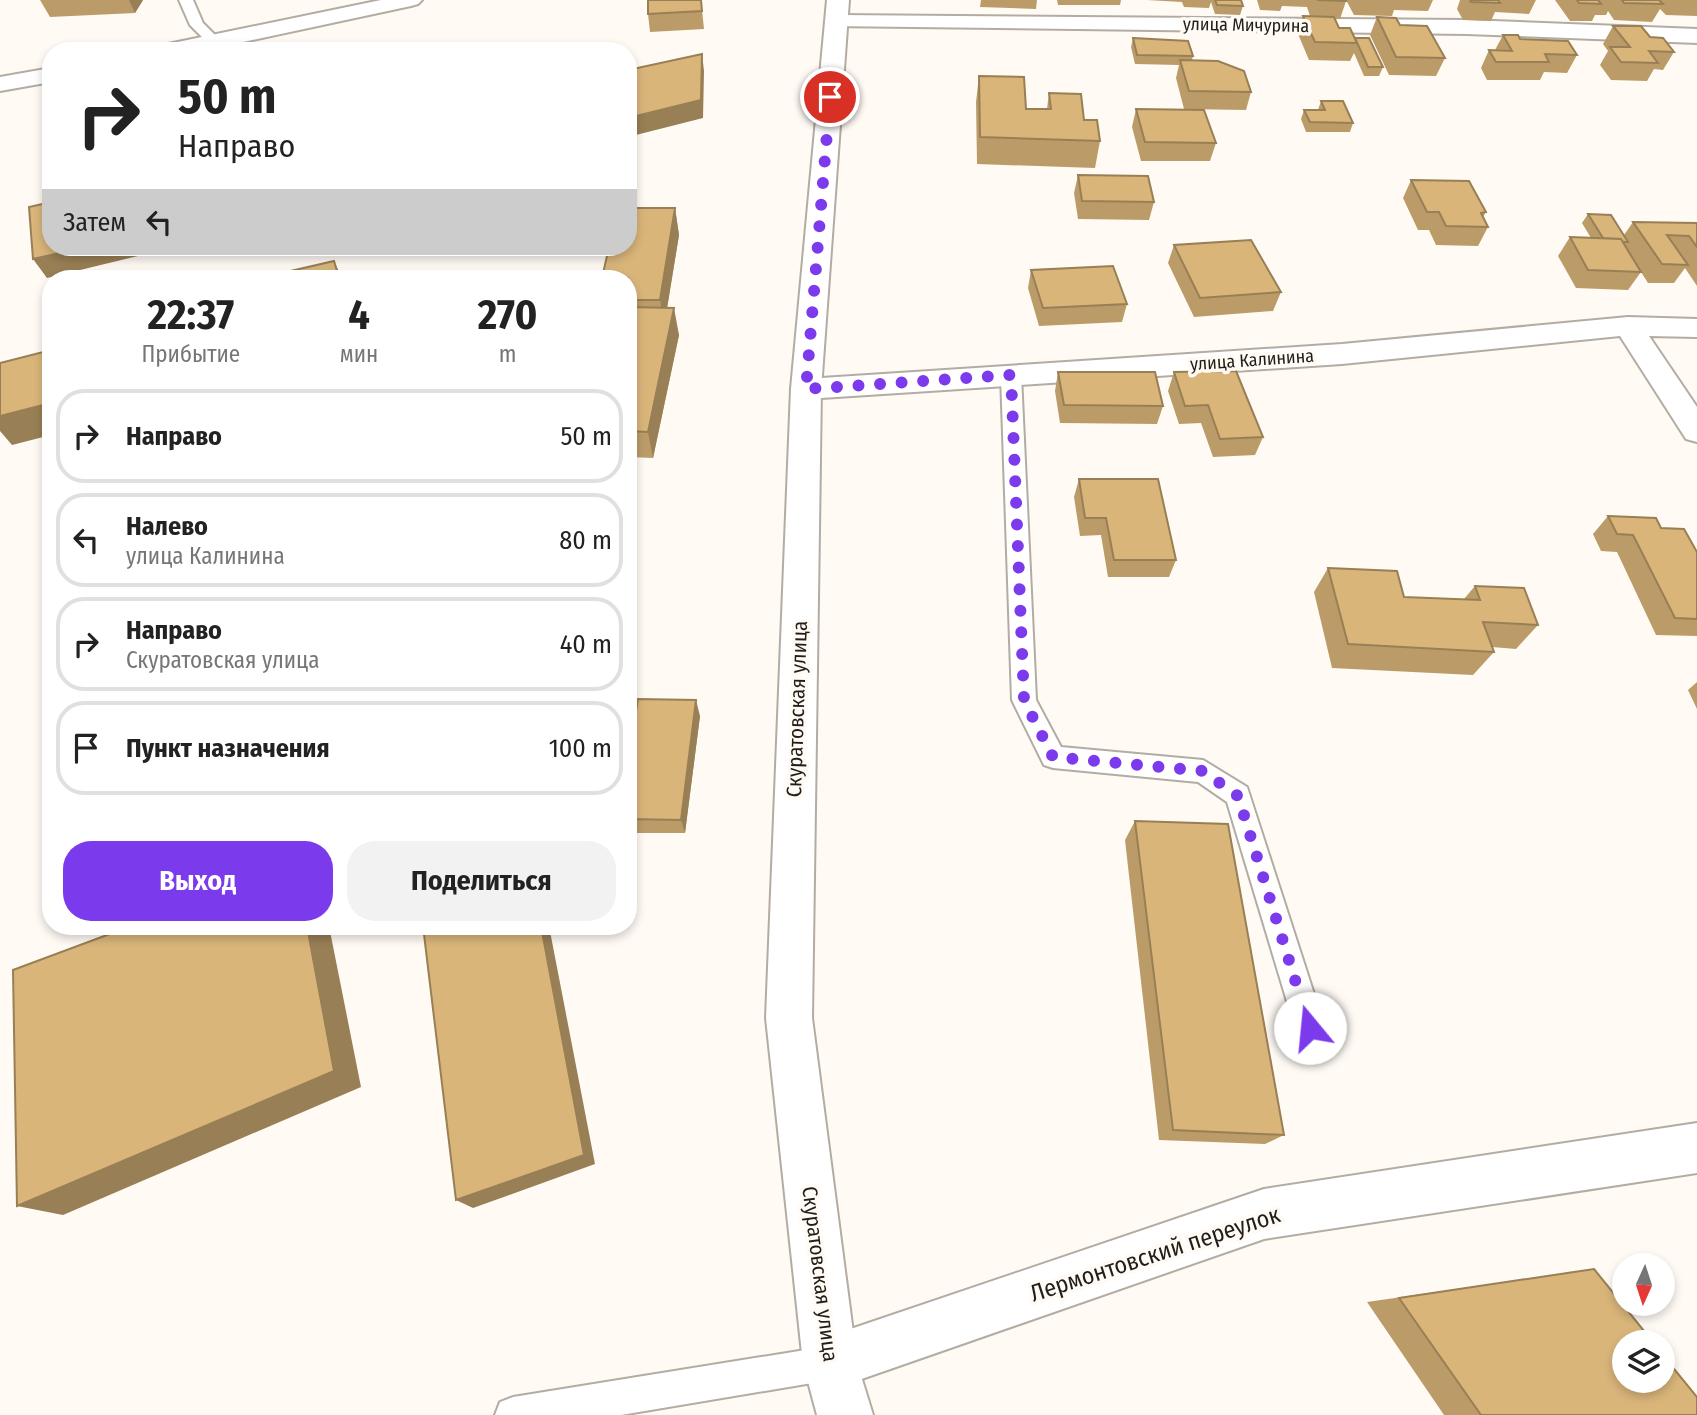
<!DOCTYPE html>
<html lang="ru">
<meta charset="utf-8">
<style>
body{margin:0;font-family:"Fira Sans Condensed",sans-serif;background:#f2f2f2;color:#222;height:100vh;display:flex;flex-direction:column;font-size:26px;white-space:nowrap}
*{box-sizing:border-box;margin:0}
p{font-size:23px;color:#767676}
.icon{flex:none;width:38px;height:38px;fill:none;stroke:currentColor;stroke-width:2;stroke-linecap:round;stroke-linejoin:round}
.map{position:relative;flex:1;overflow:hidden}
.drawer{position:absolute;left:42px;top:270px;width:595px;height:665px;display:flex;flex-direction:column;background:#fff;border-radius:28px;box-shadow:0 4px 10px #0003}
.drawer>*{flex:none}
.guide{position:absolute;left:42px;top:42px;width:595px;height:214px;border-radius:28px;box-shadow:0 4px 10px #0003;background:#fff;color:#222;overflow:hidden}
.needle{width:46px;rotate:183deg}
.buttons{position:absolute;left:1612px;top:1253px;display:grid;gap:14px}
.buttons a{display:grid;place-items:center;width:63px;height:63px;border-radius:50%;background:#fff;box-shadow:0 4px 10px #0003;font-size:35px}
.pin{position:absolute;display:grid;place-items:center;width:60px;height:60px;color:#fff;margin:-30px;border:4px solid #fff;border-radius:50%;box-shadow:0 2px 7px #0007}
.me{position:absolute;width:77px;margin:-38px;rotate:343deg;stroke-linejoin:round;filter:drop-shadow(0 0 5px #0008)}
.turn{display:flex;align-items:center;gap:24px;height:147px;padding:0 21px;font-size:32px}
.turn .icon{width:91px;height:91px;stroke-width:2.5}
.turn b{display:block;font-size:49px;line-height:60px}
.then{display:flex;align-items:center;height:66px;padding:0 21px;background:#0003;gap:14px;font-size:26px}
.eta{display:flex;justify-content:space-evenly;align-items:center;height:119px;text-align:center}
.eta b{font-size:42px;font-weight:700;line-height:49px}
.button{display:flex;gap:14px;margin-top:auto;padding:14px 21px}
.button a{flex:1;height:80px;border-radius:28px;background:#7c3aed;color:#fff;font-size:28px;font-weight:700;line-height:80px;text-align:center}
.button a+a{background:#f2f2f2;color:#222}
ul{padding:0;list-style:none}
li{display:flex;align-items:center;gap:21px;height:94px;margin:0 14px 10px;padding:0 7px;border:4px solid #e0e0e0;border-radius:28px}
li div{flex:1}
li b{display:block;font-size:26px}
li em{font-style:normal}
.map>svg:first-child{display:block}
.lines{fill:none;stroke-linecap:round;stroke-linejoin:round}
.service-casing{stroke:#b3aca2;stroke-width:4}
.minor-casing{stroke:#b3aca2;stroke-width:4}
.tertiary-casing{stroke:#b3aca2;stroke-width:4}
.service{fill:#fff;fill-rule:evenodd}
.minor{fill:#fff;fill-rule:evenodd}
.tertiary{fill:#fff;fill-rule:evenodd}
.wall{fill:#bb9c69}
.shaded-wall{fill:#987f55}
.building{fill:#d9b57a;stroke:#987f55;stroke-width:2}
.route{stroke:#7c3aed;stroke-width:12;stroke-dasharray:0 21.6}
.labels{text-anchor:middle;dominant-baseline:central;stroke-width:7;stroke-linejoin:round;paint-order:stroke}
.far-street-label{font-size:18px;fill:#201e1a;stroke:#fffaf4}
.street-label{font-size:21px;fill:#201e1a;stroke:#fffaf4}
.near-street-label{font-size:24px;fill:#201e1a;stroke:#fffaf4}
</style>
<div class="map">
<svg width="1697" height="1415" viewBox="0 0 1697 1415">
<rect width="100%" height="100%" fill="#fffaf4"/>
<g class="lines">
<defs>
<path id="service" d="M179,0H193L203,23L221,41L219,44H209L190,25Z
M1011,369L1018,370L1021,375L1036,700L1061,747L1203,760L1247,787L1325,1028L1320,1038L1310,1043L1300,1038L1295,1028L1227,802L1198,782L1053,768L1044,765L1012,700L1001,375L1004,370Z
M830,1346L842,1351L847,1363L842,1375L830,1380L621,1415H495L500,1402L513,1397Z"/>
<path id="minor" d="M381,0H422L418,4L411,6L201,51H157L160,46L168,44Z
M837,15L1467,20L1697,29V43L1467,34L829,26L826,21L829,16Z
M51,68V82L0,91V77Z
M1628,317L1697,319V337L1649,336L1697,407V442L1686,439L1620,336L1342,364L806,399L795,396L791,389L795,382L806,379L1342,344Z
M1697,1123V1173L1264,1239L830,1390L811,1382L803,1363L811,1344L830,1336L1264,1189Z"/>
<path id="tertiary" d="M827,0H849L821,389L812,1018L857,1363L873,1415H817L803,1363L766,1018L791,389Z"/>
</defs>
<use href="#service" class="service-casing"/>
<use href="#minor" class="minor-casing"/>
<use href="#tertiary" class="tertiary-casing"/>
<use href="#service" class="service"/>
<use href="#minor" class="minor"/>
<use href="#tertiary" class="tertiary"/>
</g>
<path class="wall" d="M40,0H143L135,13L50,17Z
M701,0L704,29L650,32L648,14Z
M981,0H1037L1036,9L980,7Z
M1057,0H1121L1120,5H1058Z
M1147,0H1241L1243,6L1240,15L1215,14L1211,2L1209,8L1184,7L1182,2Z
M1257,0H1346V1L1340,19H1335L1339,28L1355,38L1383,67L1379,76H1364L1354,53L1350,61L1309,60L1298,34L1303,16H1310L1307,7L1282,6L1280,11L1260,10Z
M1346,0H1433L1428,11L1394,10L1392,16L1354,15Z
M1460,0H1536L1529,14L1495,12L1491,21L1463,20L1457,9Z
M1555,0H1697V16L1666,15L1660,9L1652,22L1614,20L1608,11L1606,15H1595L1592,21H1570Z
M1377,17L1400,25L1445,58L1436,76L1389,75L1370,35Z
M1613,26L1650,37L1674,52L1663,70L1654,69L1647,81L1611,80L1600,65L1608,51L1603,44Z
M1503,35L1520,39L1577,55L1567,73L1544,72L1540,80H1487L1481,68L1489,50H1495Z
M1133,38L1193,56L1192,60L1251,92L1246,110L1184,109L1176,78L1179,65L1135,64L1131,47Z
M979,76L1026,109H1047L1049,93L1100,141L1095,168L977,164L976,102Z
M1321,101L1353,123L1350,132H1306L1301,119L1304,110H1318Z
M1136,109L1216,143L1210,161H1141L1132,127Z
M1078,175L1154,202L1149,220L1078,219L1074,193Z
M1411,180L1486,212L1483,217L1488,227L1478,246L1436,245L1429,230H1418L1403,198Z
M675,208L679,235L667,308L679,335L653,458L628,457V278Z
M1588,214L1624,235L1633,222L1697,223V286L1685,268L1674,283H1648L1641,272L1628,290L1576,288L1558,256L1570,237L1591,238L1582,223Z
M1174,245L1281,292L1273,311L1194,317L1168,263Z
M1031,270L1127,304L1122,322L1039,326L1028,288Z
M1058,372L1163,406L1157,424L1060,423L1055,391Z
M1174,372L1263,437L1255,455L1213,457L1201,423L1179,424L1168,391Z
M1079,479L1176,560L1169,577H1108L1101,535L1080,536L1074,497Z
M1608,516L1661,528L1697,552V636L1656,635L1617,552L1601,551L1593,534Z
M1328,568L1404,597L1464,599L1475,586L1538,625L1516,649L1492,647L1494,652L1473,675L1332,668L1314,592Z
M1697,682V709L1688,690Z
M700,716L685,833H628V758Z
M1135,821L1284,1135L1265,1144L1159,1140L1125,840Z
M1594,1269L1697,1415H1444L1367,1302Z"/>
<path class="shaded-wall" d="M129,0H143L135,13Z
M702,54L704,71L703,118L628,137V118Z
M675,208L679,235L664,327L660,300Z
M86,247H175L47,278L33,259Z
M334,261L342,278H339Z
M674,308L679,335L653,458L648,432Z
M51,403V435L12,445L0,431V416Z
M696,700L700,716L685,833L681,820Z
M307,926H329L361,1087L63,1215L17,1206Z
M541,926H549L595,1164L473,1208L456,1200Z"/>
<path class="building" d="M648,0H701L702,11L648,14Z
M1215,0H1241L1243,6L1217,5Z
M1317,0H1346V1Z
M1470,0H1498L1500,3L1471,2Z
M1577,0H1598L1601,4L1579,3Z
M1622,0H1659L1663,4L1624,3Z
M1303,16L1334,17L1339,28H1350L1357,43L1315,42Z
M1377,17L1396,18L1400,25L1427,26L1445,58L1396,57Z
M1613,26H1641L1650,37L1663,38L1674,52L1649,51L1658,63L1621,62L1610,47H1630Z
M1503,35H1518L1520,39L1568,41L1577,55L1545,54L1549,62H1496L1489,50L1512,51Z
M1133,38L1188,41L1193,56L1137,55Z
M1355,38H1369L1383,67H1368Z
M702,54L701,100L628,118V70Z
M1180,60L1218,61L1244,71L1251,92L1189,91Z
M979,76L1024,77L1026,109H1051L1049,93L1081,94L1084,120H1097L1100,141L980,137Z
M1321,101H1343L1353,123L1310,122L1304,110H1325Z
M1136,109L1204,110L1216,143L1145,142Z
M1078,175L1148,176L1154,202L1082,201Z
M1411,180L1469,181L1486,212L1481,213L1488,227L1446,226L1439,212H1427Z
M51,202V247H86L33,259L29,207Z
M628,208H675L660,300H628V278H602L609,247H628Z
M1588,214L1611,215L1628,242H1623L1621,239L1603,238Z
M1633,222L1697,223V247L1689,236L1667,235L1688,265L1662,264Z
M1570,237L1621,239L1641,272L1588,270Z
M1251,240L1281,292L1200,298L1174,245Z
M334,261L339,278H260Z
M1113,266L1127,304L1043,308L1031,270Z
M628,307L674,308L648,432L628,431Z
M51,350V403L0,416V363Z
M1236,371L1263,437L1220,439L1208,405L1185,406L1174,372Z
M1058,372H1155L1163,406L1064,405Z
M1079,479H1158L1176,560H1114L1106,518H1085Z
M1608,516L1656,518L1661,528L1684,529L1697,552V619L1675,618L1633,535L1617,534Z
M1328,568L1397,571L1404,597L1480,600L1475,586L1524,588L1538,625L1483,622L1494,652L1348,644Z
M638,699L696,700L681,820L628,819V758Z
M1135,821L1228,824L1284,1135L1173,1130Z
M131,926H307L334,1071L17,1206L13,970Z
M423,926H541L584,1155L456,1200Z
M1594,1269L1653,1342H1624V1381H1662V1354L1697,1397V1415H1481L1399,1298Z"/>
<g class="lines">
<path class="route" d="M830,97L806,389L1011,375L1024,700L1053,757L1203,771L1238,796L1310,1028"/>
</g>
<g class="labels">
<g class="far-street-label">
<text transform="translate(1246 25) rotate(1)">улица Мичурина</text>
<text transform="translate(1252 360) rotate(-4)">улица Калинина</text>
</g>
<g class="street-label">
<text transform="translate(797 709) rotate(-88)">Скуратовская улица</text>
<text transform="translate(820 1274) rotate(83)">Скуратовская улица</text>
</g>
<g class="near-street-label">
<text transform="translate(1155 1254) rotate(-18)">Лермонтовский переулок</text>
</g>
</g>
</svg>
<div class="buttons">
<a><svg class="needle" viewBox="-14 -14 28 28"><path d="M0-13l5 13h-10z" fill="#e53935"/><path d="M0 13l5-13h-10z" fill="#767676"/></svg></a>
<a><svg class="icon" aria-label="layers" viewBox="0 0 24 24"><path d="M12 4l9 5-9 5-9-5zM3 14l9 5 9-5"/></svg></a>
</div>
<div class="pin" style="left:830px;top:97px;background:#d93025"><svg class="icon" aria-label="arrive" viewBox="0 0 24 24"><path d="M6 21V4h12l-3 4 3 4H6"/></svg></div>
<svg class="me" style="left:1310px;top:1028px" viewBox="-20 -20 40 40"><circle r="19" fill="#fff"/><path d="M0-13L10 11 0 6-10 11z" fill="#7c3aed"/></svg>
<div class="guide">
<div class="turn"><svg class="icon" aria-label="right" viewBox="0 0 24 24"><path d="M7 20v-9h11M14 6l5 5-5 5"/></svg><div><b>50 m</b>Направо</div></div>
<div class="then">Затем<svg class="icon" aria-label="left" viewBox="0 0 24 24"><path d="M17 20v-9H6M10 6l-5 5 5 5"/></svg></div>
</div>
<section class="drawer">
<div class="eta">
<div><b>22:37</b><p>Прибытие</p></div>
<div><b>4</b><p>мин</p></div>
<div><b>270</b><p>m</p></div>
</div>
<ul>
<li><svg class="icon" aria-label="right" viewBox="0 0 24 24"><path d="M7 20v-9h11M14 6l5 5-5 5"/></svg><div><b>Направо</b></div><em>50 m</em></li>
<li><svg class="icon" aria-label="left" viewBox="0 0 24 24"><path d="M17 20v-9H6M10 6l-5 5 5 5"/></svg><div><b>Налево</b><p>улица Калинина</p></div><em>80 m</em></li>
<li><svg class="icon" aria-label="right" viewBox="0 0 24 24"><path d="M7 20v-9h11M14 6l5 5-5 5"/></svg><div><b>Направо</b><p>Скуратовская улица</p></div><em>40 m</em></li>
<li><svg class="icon" aria-label="arrive" viewBox="0 0 24 24"><path d="M6 21V4h12l-3 4 3 4H6"/></svg><div><b>Пункт назначения</b></div><em>100 m</em></li>
</ul>
<div class="button"><a>Выход</a><a>Поделиться</a></div>
</section>
</div>
